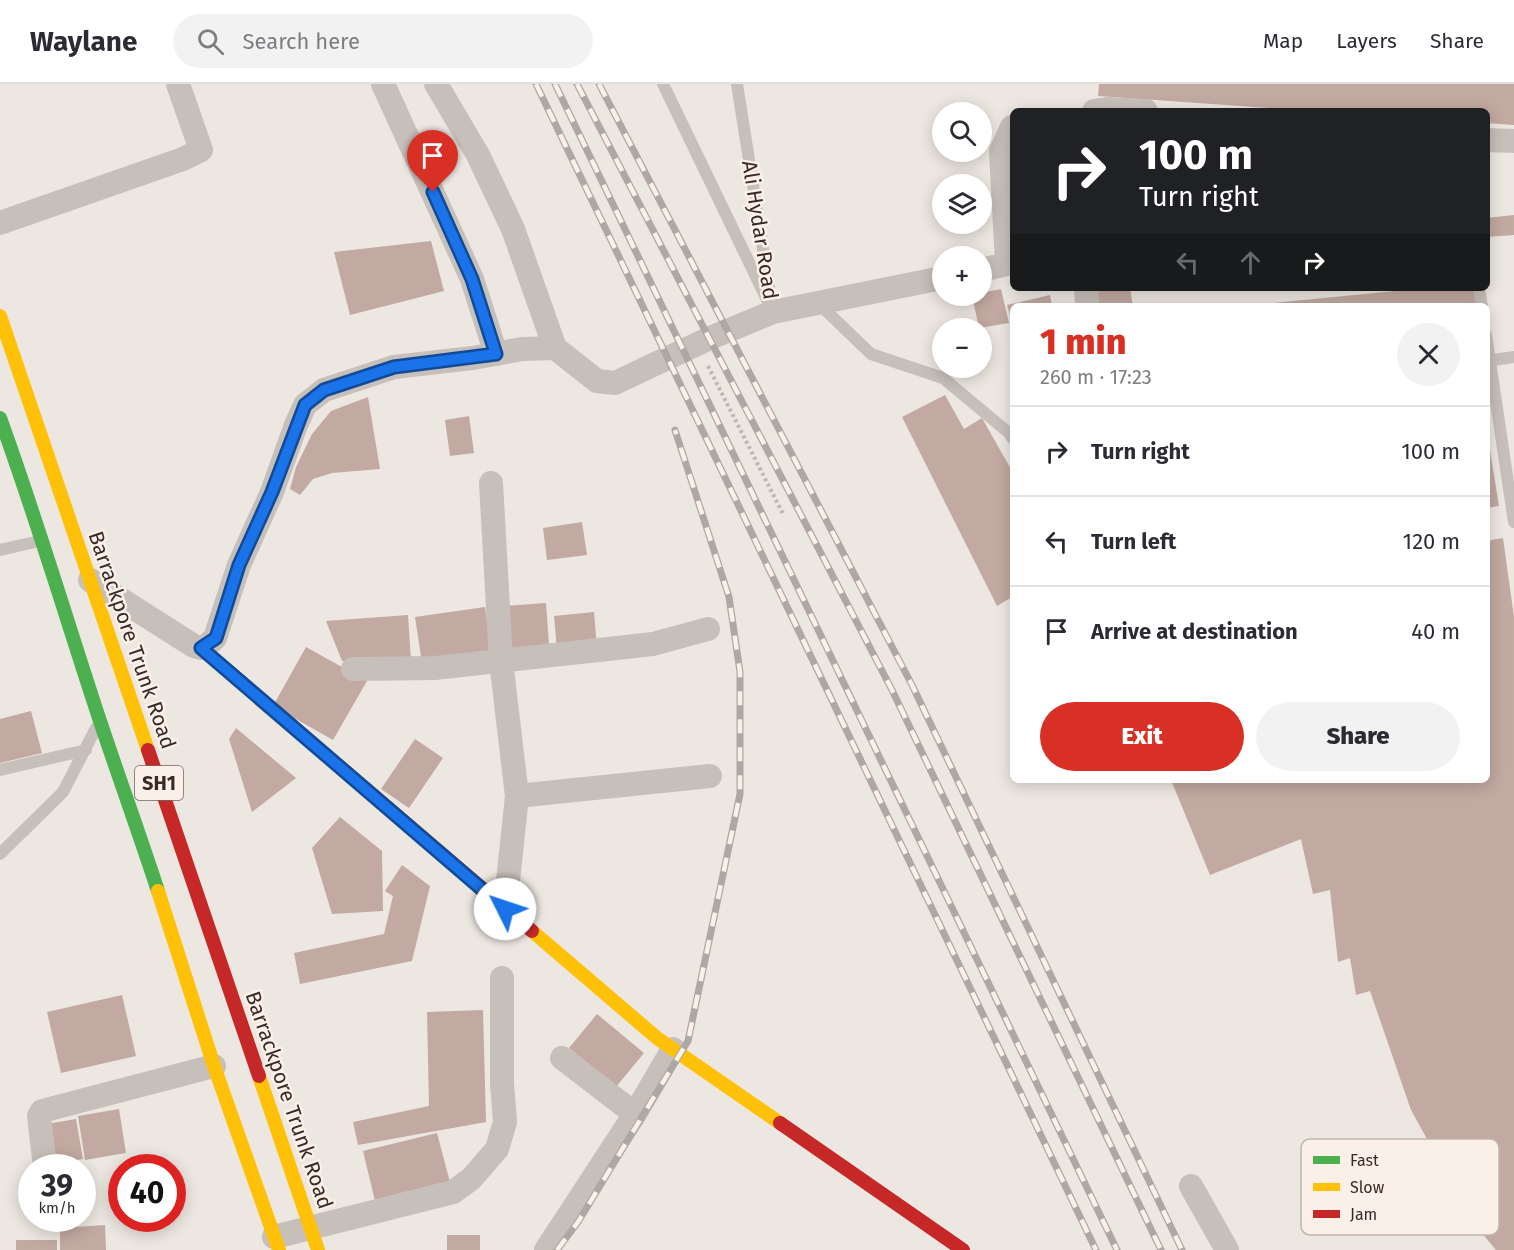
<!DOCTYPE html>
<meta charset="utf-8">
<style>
body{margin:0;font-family:"Fira Sans",sans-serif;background:#f2f2f3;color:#2b2b33;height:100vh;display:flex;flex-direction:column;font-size:22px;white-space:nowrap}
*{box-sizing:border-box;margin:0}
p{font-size:20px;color:#7c7c81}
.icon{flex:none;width:33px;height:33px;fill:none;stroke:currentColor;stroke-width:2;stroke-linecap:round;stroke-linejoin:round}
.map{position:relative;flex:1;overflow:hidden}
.sheet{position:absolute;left:1010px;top:219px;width:480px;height:480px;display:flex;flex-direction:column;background:#fff;border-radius:9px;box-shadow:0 3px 15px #0003}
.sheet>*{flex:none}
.banner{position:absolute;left:1010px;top:24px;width:480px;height:183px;border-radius:9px;box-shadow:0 3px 15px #0003;background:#202124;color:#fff;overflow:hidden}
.fabs{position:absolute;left:932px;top:18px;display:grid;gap:12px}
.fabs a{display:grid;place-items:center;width:60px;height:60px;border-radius:50%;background:#fff;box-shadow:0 3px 15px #0003;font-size:30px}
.speed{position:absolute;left:18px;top:1070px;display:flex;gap:12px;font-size:30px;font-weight:700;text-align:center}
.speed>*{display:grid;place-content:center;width:78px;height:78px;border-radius:50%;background:#fff;box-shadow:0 3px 15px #0003;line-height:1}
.speed small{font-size:15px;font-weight:400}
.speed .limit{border:9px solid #d22;background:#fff;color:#111}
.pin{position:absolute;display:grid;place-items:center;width:51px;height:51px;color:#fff;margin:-62px -26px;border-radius:50% 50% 50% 0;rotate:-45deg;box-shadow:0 0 6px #0007}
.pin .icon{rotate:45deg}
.me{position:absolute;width:66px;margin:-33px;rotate:311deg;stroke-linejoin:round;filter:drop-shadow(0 0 4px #0008)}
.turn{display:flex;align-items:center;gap:21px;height:126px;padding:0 30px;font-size:27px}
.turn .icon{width:78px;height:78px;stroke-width:2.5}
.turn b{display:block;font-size:42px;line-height:51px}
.lanes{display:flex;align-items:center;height:57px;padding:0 30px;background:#0003;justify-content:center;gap:30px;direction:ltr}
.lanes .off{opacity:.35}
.round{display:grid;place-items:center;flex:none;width:63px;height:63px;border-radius:32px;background:#f2f2f3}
.summary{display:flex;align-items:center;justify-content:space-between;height:102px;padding:0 30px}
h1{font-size:36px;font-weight:800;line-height:45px;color:#d93025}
.button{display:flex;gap:12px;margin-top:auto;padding:12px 30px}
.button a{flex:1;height:69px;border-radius:36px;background:#d93025;color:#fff;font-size:24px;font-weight:800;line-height:69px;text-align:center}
.button a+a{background:#f2f2f3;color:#2b2b33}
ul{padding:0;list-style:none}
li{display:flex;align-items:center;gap:18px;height:90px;padding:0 30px;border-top:2px solid #e1e1e2}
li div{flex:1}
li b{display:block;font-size:22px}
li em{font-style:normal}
header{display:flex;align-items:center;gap:36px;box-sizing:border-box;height:84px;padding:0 30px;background:#fff;border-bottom:2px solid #e1e1e2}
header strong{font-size:28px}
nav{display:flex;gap:33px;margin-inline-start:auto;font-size:21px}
.search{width:420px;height:54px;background:#f2f2f3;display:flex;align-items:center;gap:15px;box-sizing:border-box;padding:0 21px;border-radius:33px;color:#7c7c81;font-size:22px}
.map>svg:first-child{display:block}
.building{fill:#c2a9a1}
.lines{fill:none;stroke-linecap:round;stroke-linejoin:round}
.path{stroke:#bfb7b2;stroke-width:4;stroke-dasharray:3 3;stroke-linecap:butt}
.lane{stroke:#c7bfb9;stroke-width:12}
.street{stroke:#c7bfb9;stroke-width:24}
.fast{stroke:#4caf50;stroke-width:14}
.slow{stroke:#ffc107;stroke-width:14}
.jam{stroke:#c62828;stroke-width:14}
.rail-casing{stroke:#aea8a4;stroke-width:7}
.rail{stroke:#faf0e7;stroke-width:4.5;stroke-dasharray:14;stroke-linecap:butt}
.route-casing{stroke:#114b97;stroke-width:15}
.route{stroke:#1a73e8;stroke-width:10}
.labels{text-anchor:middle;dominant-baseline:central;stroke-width:5;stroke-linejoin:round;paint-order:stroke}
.shield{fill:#faf0e7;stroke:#726661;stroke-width:1.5}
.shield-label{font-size:20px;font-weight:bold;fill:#382b27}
.street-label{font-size:21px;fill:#382b27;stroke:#faf0e7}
.key{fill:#faf0e7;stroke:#c0b5ad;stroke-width:1.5}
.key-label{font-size:16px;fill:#382b27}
</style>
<header>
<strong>Waylane</strong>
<div class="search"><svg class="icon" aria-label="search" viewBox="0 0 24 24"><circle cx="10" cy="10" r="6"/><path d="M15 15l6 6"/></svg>Search here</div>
<nav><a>Map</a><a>Layers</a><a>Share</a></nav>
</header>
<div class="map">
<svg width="1514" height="1166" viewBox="0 0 1514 1166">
<rect width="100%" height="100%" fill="#ede7e1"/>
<path class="building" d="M1099,0H1514V41L1486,39V27H1309L1098,12Z
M1514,131V151L1486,153V134Z
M431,157L444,207L350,231L334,168Z
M1091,204H1130L1133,222H1093Z
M1426,204H1474L1477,222H1261V220Z
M1001,205L1009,239L979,244L972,212H981V209Z
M1050,211L1052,222H1012V238L1007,221Z
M945,311L964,345L982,334L1012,387V513L997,522L902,333Z
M368,313L380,385L332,389L313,395L300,411L290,405L296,383L312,350L331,327Z
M469,332L474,369L450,372L445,336Z
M1486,341L1499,422L1486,424Z
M582,438L587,471L547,476L543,444Z
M1503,454L1514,533V1166H1496L1474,1140L1411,1026L1370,907L1356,911L1350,874L1338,878L1330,806L1313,810L1301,755L1210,791L1171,696H1486V457Z
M546,519L549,561L507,565L504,522Z
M485,523L492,569L422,579L415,533Z
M594,528L597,563L557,566L554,532Z
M408,531L411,577H342L326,537Z
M306,563L367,597L333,656L273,622Z
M31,627L42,669L0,679V635Z
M236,644L296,694L252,728L229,655Z
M415,655L443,674L409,724L381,705Z
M340,733L382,767L383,827L332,830L312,764Z
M402,781L430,802L412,877L300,900L294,869L384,850L393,812L385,807Z
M122,911L136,972L61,989L47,928Z
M483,926L486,1038L358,1061L353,1038L429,1022L427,928Z
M597,930L644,969L616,1003L569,964Z
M119,1025L126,1069L85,1076L78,1032Z
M76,1035L83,1075L54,1080L47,1040Z
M437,1049L451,1102L376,1121L363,1067Z
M105,1141L106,1166H60V1144Z
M447,1151H480V1166H447Z
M16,1156H57V1166H16Z"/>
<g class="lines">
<path class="path" d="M708,282L784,432"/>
<path class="lane" d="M663,0L773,228
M737,0L771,215
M1479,204L1482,222
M818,219L871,270L943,294L1009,349L1012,354
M1486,251L1514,438
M1486,277L1514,273
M0,466L40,457
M0,686L86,666
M0,770L63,708L96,644"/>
<path class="street" d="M383,0L472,195L496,270
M436,0L478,71L513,145L555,264L597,297L615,299L710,254L773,228L942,194
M1094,27L1107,25L1146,27
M1486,56L1514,57
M0,139L183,75L201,66L178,0
M981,186L1007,180L1001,67L1012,43
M1086,204L1087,219
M491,399L501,577L517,712L505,825
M90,496L194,562L201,564L205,563L215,554L239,481L272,408L296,341L305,321L324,306L394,283L473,274L522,265L555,264
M353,585L435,584L653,560L708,545
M517,712L710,692
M562,974L635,1030
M45,1083L39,1032L42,1027L214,982
M1191,1102L1227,1166
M274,1153L453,1108L471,1095L497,1065L505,1038L502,999V894
M546,1166L635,1030L673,965"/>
<path class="fast" d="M0,334C36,433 66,534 99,634C118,691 139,749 158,807"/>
<path class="slow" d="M0,232L148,666
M158,807L214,982L279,1166
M532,847L657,954L780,1039
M259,992L318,1166"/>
<path class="jam" d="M201,564L532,847
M148,666L259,992
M780,1039L963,1166"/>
<defs>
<path id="rail" d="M536,0L1096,1166
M555,0L1117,1166
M577,0L892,606L1161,1166
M599,0L912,601L1182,1166
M557,1166L578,1138L688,957L740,710V588L729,513L675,346"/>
</defs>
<use href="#rail" class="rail-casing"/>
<use href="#rail" class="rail"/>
</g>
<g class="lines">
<defs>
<path id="route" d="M433,108L472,195L496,270L394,283L324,306L305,321L272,408L239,481L216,554L201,564L505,825"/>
</defs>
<use href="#route" class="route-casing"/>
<use href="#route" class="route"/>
</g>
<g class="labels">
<rect class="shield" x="135" y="682" width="48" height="34" rx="4.5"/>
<g class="shield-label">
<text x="159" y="699">SH1</text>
</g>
<g class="street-label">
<text transform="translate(760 146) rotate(81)">Ali Hydar Road</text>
<text transform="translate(132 556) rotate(71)">Barrackpore Trunk Road</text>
<text transform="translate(289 1016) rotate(71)">Barrackpore Trunk Road</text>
</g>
</g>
<rect x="1301" y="1055" width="198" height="96" rx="9" class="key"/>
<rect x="1313" y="1072" width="27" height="8" fill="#4caf50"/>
<rect x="1313" y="1099" width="27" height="8" fill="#ffc107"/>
<rect x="1313" y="1126" width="27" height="8" fill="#c62828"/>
<g class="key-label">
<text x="1350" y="1082">Fast</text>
<text x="1350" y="1109">Slow</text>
<text x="1350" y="1136">Jam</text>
</g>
</svg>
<div class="fabs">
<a><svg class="icon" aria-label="search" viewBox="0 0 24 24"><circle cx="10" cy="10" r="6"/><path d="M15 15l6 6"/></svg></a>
<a><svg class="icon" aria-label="layers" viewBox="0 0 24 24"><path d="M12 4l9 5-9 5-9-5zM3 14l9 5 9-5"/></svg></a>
<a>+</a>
<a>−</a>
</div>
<div class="speed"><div>39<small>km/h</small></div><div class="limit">40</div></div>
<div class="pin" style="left:433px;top:108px;background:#d93025"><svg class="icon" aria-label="arrive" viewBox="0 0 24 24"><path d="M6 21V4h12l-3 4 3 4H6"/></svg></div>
<svg class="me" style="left:505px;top:825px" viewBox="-20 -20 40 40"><circle r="19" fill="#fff"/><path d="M0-13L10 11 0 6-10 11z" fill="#1a73e8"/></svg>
<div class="banner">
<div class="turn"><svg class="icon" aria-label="right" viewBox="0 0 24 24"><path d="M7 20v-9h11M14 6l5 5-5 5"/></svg><div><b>100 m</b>Turn right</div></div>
<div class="lanes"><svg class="icon off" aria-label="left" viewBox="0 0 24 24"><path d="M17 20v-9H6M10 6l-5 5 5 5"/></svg><svg class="icon off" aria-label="ahead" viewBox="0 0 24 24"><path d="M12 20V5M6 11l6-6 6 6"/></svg><svg class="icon" aria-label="right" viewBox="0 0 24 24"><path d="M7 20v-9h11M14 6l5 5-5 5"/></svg></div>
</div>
<section class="sheet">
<div class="summary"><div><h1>1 min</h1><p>260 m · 17:23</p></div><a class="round"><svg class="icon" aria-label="close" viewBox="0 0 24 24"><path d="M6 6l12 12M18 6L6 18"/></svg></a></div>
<ul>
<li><svg class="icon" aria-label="right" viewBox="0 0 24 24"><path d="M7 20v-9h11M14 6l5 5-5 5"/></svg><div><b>Turn right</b></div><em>100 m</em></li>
<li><svg class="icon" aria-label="left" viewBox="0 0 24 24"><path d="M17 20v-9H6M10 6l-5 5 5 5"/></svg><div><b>Turn left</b></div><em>120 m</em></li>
<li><svg class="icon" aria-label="arrive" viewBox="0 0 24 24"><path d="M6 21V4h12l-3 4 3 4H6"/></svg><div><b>Arrive at destination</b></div><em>40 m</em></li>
</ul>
<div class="button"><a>Exit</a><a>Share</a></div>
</section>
</div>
